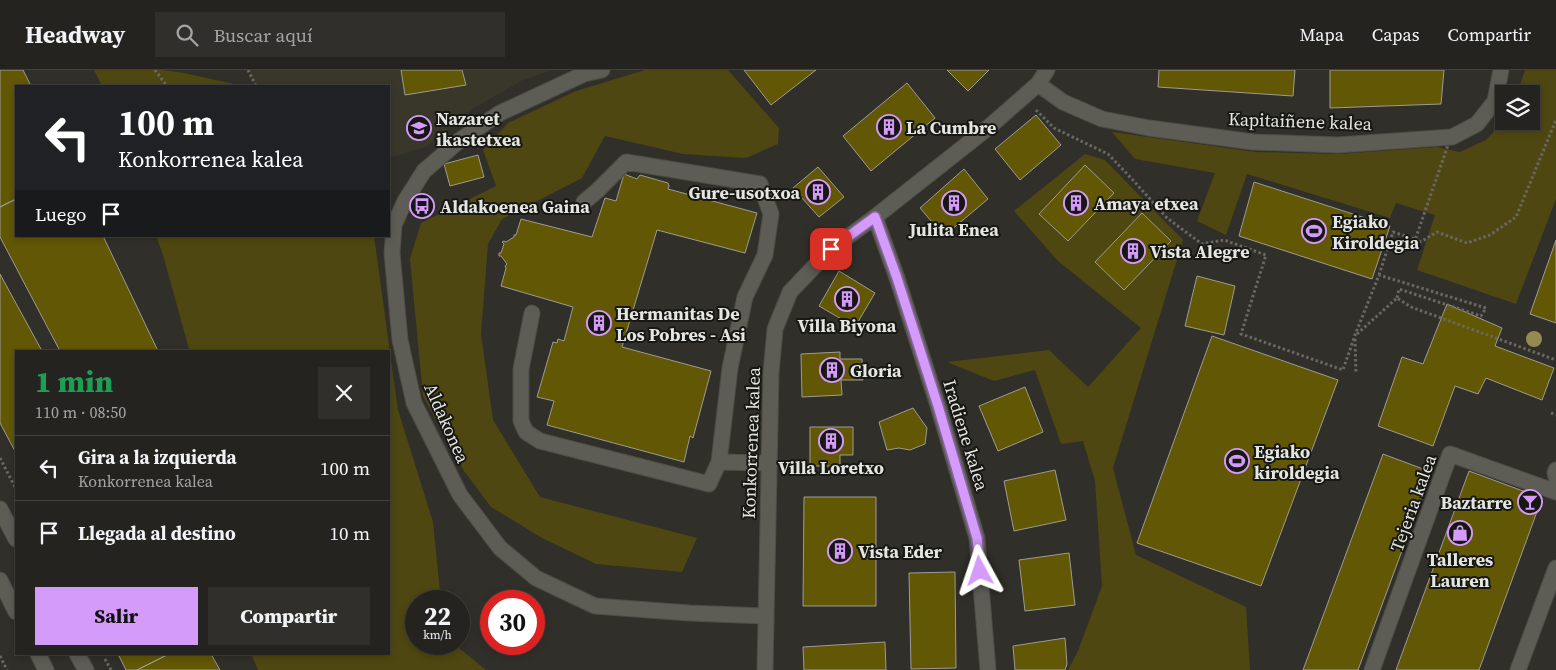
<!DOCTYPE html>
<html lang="es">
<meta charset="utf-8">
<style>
body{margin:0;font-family:"Source Serif 4",serif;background:#302f2c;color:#f1f3f6;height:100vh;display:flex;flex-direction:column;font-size:19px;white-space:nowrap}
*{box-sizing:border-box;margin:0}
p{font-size:16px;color:#a3a4a4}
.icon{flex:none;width:28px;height:28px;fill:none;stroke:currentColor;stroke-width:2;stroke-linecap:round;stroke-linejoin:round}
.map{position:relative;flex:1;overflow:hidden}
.details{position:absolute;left:15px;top:280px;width:375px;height:305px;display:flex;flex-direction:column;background:#24231f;border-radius:0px;box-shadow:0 2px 8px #0003,0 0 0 1px #41403d}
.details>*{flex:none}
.hud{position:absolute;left:15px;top:15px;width:375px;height:152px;border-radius:0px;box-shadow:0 2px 8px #0003,0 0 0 1px #41403d;background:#202124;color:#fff;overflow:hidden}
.fabs{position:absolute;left:1495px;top:15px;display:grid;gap:10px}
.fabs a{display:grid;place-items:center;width:45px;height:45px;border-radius:0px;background:#24231f;box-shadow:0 2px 8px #0003,0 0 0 1px #41403d;font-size:25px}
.speed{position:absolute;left:405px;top:520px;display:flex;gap:10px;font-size:25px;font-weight:700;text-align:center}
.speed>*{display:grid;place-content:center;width:65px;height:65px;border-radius:50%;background:#24231f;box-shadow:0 2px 8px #0003,0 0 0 1px #41403d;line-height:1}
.speed small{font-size:12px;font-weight:400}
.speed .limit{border:8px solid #d22;background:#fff;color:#111}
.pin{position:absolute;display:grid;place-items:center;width:42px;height:42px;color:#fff;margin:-21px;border-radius:10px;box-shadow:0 2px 8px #0006}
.me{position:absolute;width:55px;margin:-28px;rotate:355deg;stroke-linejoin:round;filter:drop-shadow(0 0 4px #0008)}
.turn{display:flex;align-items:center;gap:18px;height:105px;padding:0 20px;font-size:22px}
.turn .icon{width:65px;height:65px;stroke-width:2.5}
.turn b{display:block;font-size:35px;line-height:42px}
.then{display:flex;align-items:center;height:48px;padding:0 20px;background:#0003;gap:10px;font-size:19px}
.round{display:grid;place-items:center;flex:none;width:52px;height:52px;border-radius:0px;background:#302f2c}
.overview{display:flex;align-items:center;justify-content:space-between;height:85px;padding:0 20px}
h1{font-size:30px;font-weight:800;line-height:38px;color:#1e9e55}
.cta{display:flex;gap:10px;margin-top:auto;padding:10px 20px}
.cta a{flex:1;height:58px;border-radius:0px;background:#d59bfa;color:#111;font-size:20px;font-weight:800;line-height:58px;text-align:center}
.cta a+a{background:#302f2c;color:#f1f3f6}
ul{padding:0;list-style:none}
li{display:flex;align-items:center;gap:15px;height:65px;padding:0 20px;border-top:1px solid #41403d}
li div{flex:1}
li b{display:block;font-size:19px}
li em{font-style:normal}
header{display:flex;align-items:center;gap:30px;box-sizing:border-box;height:70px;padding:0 25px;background:#24231f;border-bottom:1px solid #41403d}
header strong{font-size:24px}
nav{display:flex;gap:28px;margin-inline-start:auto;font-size:18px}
.search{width:350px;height:45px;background:#302f2c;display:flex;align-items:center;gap:12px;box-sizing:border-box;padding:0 18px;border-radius:0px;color:#a3a4a4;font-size:19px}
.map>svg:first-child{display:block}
.built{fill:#38372a}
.green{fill:#4e4711}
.building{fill:#625705;stroke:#9d9c94}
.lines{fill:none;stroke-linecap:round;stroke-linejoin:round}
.minor-casing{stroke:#4d4d47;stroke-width:17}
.path{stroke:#696863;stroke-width:3;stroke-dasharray:2.5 2.5;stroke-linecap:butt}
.minor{stroke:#5d5c55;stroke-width:15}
.path-bridge{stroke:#696863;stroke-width:3;stroke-dasharray:2.5 2.5;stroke-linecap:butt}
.tree{fill:#948b52}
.route-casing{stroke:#8a65a2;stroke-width:12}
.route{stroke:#d59bfa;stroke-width:9}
.labels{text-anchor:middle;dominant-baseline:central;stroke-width:4;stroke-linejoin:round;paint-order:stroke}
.poi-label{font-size:18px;font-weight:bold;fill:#e5e5e1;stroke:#171714;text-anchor:start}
.street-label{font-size:18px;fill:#e5e5e1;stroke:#171714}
</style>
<header>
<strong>Headway</strong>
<div class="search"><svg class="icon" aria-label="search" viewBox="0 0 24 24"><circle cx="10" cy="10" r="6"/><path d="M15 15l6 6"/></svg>Buscar aquí</div>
<nav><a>Mapa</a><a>Capas</a><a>Compartir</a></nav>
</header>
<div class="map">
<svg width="1556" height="600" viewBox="0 0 1556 600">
<rect width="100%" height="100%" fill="#302f29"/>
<path class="built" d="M249,0H552L521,11L474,38L426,77L389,88V16H256Z"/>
<path class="green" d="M94,0H163L184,3L243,16H102Z
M645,0H728L779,58L778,74L746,88L683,84L605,66L582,108L502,149L488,174L481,264L493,350L540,427L697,468L682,502L596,494L542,468L491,437L464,401L423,326L410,189L421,153L496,116L483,80L508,53L576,21Z
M1525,0H1556V129L1516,234L1417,200L1435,145L1396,133L1390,148L1247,104L1226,165L1197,151L1215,103L1135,89L1112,62L1256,82L1338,84L1437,77L1460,82L1486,70L1504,51H1531V24H1517Z
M1085,84L1105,90L1183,170L1113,398L1136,485L1246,537L1250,600H1068L1078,581L1102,516L1095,411L1083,371L1061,374L1035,300L994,311L947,292L1049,280L1088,317L1141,258L1058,191L1014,141Z
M156,166H374L398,340L433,452L441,531H416V574H454L486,600H258L251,584H389V281H187L189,279L163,185Z"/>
<path class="building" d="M0,0H23L31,16H16V129L0,137Z
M401,0H462L466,15L405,25Z
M744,0H816L771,35Z
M947,0H989L968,21Z
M1159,0H1295L1293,26L1158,17Z
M1330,0H1444L1441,34L1330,38Z
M907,13L935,48L871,101L843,66Z
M1036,45L1061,75L1020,110L995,79Z
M478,85L484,107L450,116L444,94Z
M1085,95L1114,123L1068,171L1039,144Z
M818,97L844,127L819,147L793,118Z
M964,99L988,129L944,166L920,138Z
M624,104L637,109L640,105L668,113L669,116L668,119L757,143L745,183L657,160L622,277L711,301L693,368L690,366L684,392L547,355L554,331L537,327L553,272L557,273L558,269L564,271L573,237L501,216L506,198L505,196L507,194L501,186H499V183H501L504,174L502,172L504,171L506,172L514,167V165H516L521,149L592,167L605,128L616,131Z
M1254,112L1390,156L1372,209L1239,166Z
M16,129V166H103L158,281H60L0,167V137Z
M1142,143L1171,171L1124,220L1095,192Z
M1556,170V253L1530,244Z
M839,201L875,223L855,257L819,236Z
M0,204L42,281H16V383L0,353Z
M1197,206L1235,216L1224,265L1185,256Z
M1447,234L1502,258L1495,276L1554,298L1542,330L1486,308L1478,324L1455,316L1433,376L1378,356L1402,287L1423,294Z
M1212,266L1338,310L1261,516L1137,473Z
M840,282V289H862L863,310H841L842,325L802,327L801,284Z
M1025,317L1043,362L998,381L979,336Z
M913,338L927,358L925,374L910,380L899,378L887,380L879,352Z
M810,357H853V385H840V396H810Z
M1383,384L1431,402L1358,600H1303Z
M1055,400L1066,450L1014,461L1004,411Z
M1469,401L1542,428L1479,600H1396Z
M804,427H876V536H803Z
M1069,483L1075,535L1025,541L1019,490Z
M955,502L956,598L911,599L909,503Z
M1065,568L1067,594L1065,600H1015L1013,576Z
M885,572L886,600H804L803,577Z
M118,584H169L137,600H126Z
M169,584H211L220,600H137Z"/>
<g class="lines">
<defs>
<path id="minor" d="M602,0L584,4L500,43L460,70L424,101L405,131L394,155L392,183L400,270L414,333L460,425L500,478L536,508L595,536L689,543L766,546
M1038,14L1063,32L1102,49L1149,58L1253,72L1338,75L1452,67L1477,54L1495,31L1501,0
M875,147L897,208L938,336L977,468L988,600
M532,243L521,299V351L526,362L540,371L709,414L719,392L730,298L745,227L765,185L771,144L760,114L626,92L597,121L584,132
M719,392L769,393
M1556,400L1555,403L1556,407
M0,439L16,469
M0,510L16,542
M38,584L46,600
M77,584L86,600
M765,600L771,303L775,259L790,222L831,179L875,147L989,57L1038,14L1047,0
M1372,600L1450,384L1556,422
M1518,600L1556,498"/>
</defs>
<use href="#minor" class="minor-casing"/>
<path class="path" d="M155,0L167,16
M248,0L256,16
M1036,40L1054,58L1108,84L1132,109L1167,148L1202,174L1224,170L1266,185L1241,264L1343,300L1355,265L1379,205L1486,238L1481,246L1399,219L1397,228
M1414,173L1422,171L1437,162L1467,173L1490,165L1516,147L1556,50
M1379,205L1393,162L1421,171
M1357,264L1397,228L1411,237L1556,290
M1355,269L1356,303
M1551,343L1556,345
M0,388L16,419
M0,586L7,600
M105,589L111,600"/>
<use href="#minor" class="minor"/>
<path class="path-bridge" d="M1414,173L1448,75"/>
</g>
<circle class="tree" cx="1534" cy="269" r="8"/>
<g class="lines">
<defs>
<path id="route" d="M831,179L875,147L897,208L938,336L977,468L980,501"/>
</defs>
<use href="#route" class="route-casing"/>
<use href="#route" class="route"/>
</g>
<defs>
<symbol id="building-ring" viewBox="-11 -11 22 22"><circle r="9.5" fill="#171714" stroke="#d59bfa" stroke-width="1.5"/><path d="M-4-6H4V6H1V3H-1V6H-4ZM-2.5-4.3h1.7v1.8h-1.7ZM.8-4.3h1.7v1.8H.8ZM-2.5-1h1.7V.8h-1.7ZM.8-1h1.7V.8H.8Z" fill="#d59bfa"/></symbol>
<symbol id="school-ring" viewBox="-11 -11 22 22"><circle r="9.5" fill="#171714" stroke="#d59bfa" stroke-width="1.5"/><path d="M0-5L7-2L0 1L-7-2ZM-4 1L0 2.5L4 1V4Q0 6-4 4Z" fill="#d59bfa"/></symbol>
<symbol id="bus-ring" viewBox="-11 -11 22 22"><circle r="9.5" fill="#171714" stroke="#d59bfa" stroke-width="1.5"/><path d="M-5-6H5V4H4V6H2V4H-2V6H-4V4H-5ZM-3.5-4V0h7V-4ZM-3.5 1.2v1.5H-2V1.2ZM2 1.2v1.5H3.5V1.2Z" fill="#d59bfa"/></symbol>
<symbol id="stadium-ring" viewBox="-11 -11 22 22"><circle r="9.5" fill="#171714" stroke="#d59bfa" stroke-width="1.5"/><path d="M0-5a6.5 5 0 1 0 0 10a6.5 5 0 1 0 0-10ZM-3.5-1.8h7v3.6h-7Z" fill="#d59bfa"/></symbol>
<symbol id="bar-ring" viewBox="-11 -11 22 22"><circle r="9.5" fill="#171714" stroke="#d59bfa" stroke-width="1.5"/><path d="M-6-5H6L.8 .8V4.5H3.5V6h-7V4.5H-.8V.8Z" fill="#d59bfa"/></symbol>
<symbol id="shop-ring" viewBox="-11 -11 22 22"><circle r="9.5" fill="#171714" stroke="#d59bfa" stroke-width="1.5"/><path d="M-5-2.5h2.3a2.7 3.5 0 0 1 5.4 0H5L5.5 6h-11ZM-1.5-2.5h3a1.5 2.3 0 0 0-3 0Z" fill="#d59bfa"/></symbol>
</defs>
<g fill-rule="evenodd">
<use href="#building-ring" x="875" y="43" width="28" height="28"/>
<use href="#school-ring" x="405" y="44" width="28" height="28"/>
<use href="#building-ring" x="804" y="108" width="28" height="28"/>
<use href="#building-ring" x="940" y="119" width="28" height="28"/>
<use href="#building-ring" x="1062" y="119" width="28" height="28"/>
<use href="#bus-ring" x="408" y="122" width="28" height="28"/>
<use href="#stadium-ring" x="1300" y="147" width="28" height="28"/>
<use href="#building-ring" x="1119" y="167" width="28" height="28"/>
<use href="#building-ring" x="833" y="215" width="28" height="28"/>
<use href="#building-ring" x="585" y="239" width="28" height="28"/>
<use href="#building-ring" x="818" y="286" width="28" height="28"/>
<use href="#building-ring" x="817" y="357" width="28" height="28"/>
<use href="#stadium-ring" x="1223" y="377" width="28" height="28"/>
<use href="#bar-ring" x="1516" y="418" width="28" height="28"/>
<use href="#shop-ring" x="1446" y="449" width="28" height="28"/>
<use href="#building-ring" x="826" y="467" width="28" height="28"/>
</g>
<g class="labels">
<g class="poi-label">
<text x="436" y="48">Nazaret<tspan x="436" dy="21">ikastetxea</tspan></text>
<text x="906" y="57">La Cumbre</text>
<text x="800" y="122" text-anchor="end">Gure-usotxoa</text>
<text x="1094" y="133">Amaya etxea</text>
<text x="440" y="136">Aldakoenea Gaina</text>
<text x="1332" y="151">Egiako<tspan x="1332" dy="21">Kiroldegia</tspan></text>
<text x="954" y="159" text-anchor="middle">Julita Enea</text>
<text x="1150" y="181">Vista Alegre</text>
<text x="616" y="243">Hermanitas De<tspan x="616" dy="21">Los Pobres - Asi</tspan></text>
<text x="847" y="255" text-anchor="middle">Villa Biyona</text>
<text x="850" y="300">Gloria</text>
<text x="1254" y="381">Egiako<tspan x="1254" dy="21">kiroldegia</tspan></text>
<text x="831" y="397" text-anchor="middle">Villa Loretxo</text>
<text x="1512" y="432" text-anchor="end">Baztarre</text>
<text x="858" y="481">Vista Eder</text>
<text x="1460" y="489" text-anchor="middle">Talleres<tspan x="1460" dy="21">Lauren</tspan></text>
</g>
<g class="street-label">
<text transform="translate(1300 51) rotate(2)">Kapitaiñene kalea</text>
<text transform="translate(447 353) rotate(66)">Aldakonea</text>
<text transform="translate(966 365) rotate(73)">Iradiene kalea</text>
<text transform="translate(751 373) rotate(-88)">Konkorrenea kalea</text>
<text transform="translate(1413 433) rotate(-70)">Tejeria kalea</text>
</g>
</g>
</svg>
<div class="fabs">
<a><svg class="icon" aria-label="layers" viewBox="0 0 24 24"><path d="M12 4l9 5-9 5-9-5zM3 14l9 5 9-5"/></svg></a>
</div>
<div class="speed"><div>22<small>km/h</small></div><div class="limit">30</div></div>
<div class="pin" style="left:831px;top:179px;background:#d93025"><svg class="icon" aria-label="arrive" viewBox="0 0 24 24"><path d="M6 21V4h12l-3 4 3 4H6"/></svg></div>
<svg class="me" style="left:980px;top:501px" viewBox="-20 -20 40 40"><path d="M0-17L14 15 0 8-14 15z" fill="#d59bfa" stroke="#fff" stroke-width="4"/></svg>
<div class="hud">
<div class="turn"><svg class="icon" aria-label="left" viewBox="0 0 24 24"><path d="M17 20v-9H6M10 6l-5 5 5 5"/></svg><div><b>100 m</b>Konkorrenea kalea</div></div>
<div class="then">Luego<svg class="icon" aria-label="arrive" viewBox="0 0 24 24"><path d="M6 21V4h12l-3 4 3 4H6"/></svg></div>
</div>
<section class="details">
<div class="overview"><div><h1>1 min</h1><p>110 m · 08:50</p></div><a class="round"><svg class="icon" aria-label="close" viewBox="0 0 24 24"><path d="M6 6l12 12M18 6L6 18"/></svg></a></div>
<ul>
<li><svg class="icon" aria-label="left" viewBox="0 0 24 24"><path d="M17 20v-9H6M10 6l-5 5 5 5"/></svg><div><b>Gira a la izquierda</b><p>Konkorrenea kalea</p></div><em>100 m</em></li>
<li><svg class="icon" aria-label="arrive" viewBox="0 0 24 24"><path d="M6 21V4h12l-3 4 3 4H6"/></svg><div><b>Llegada al destino</b></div><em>10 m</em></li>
</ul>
<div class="cta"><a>Salir</a><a>Compartir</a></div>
</section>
</div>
